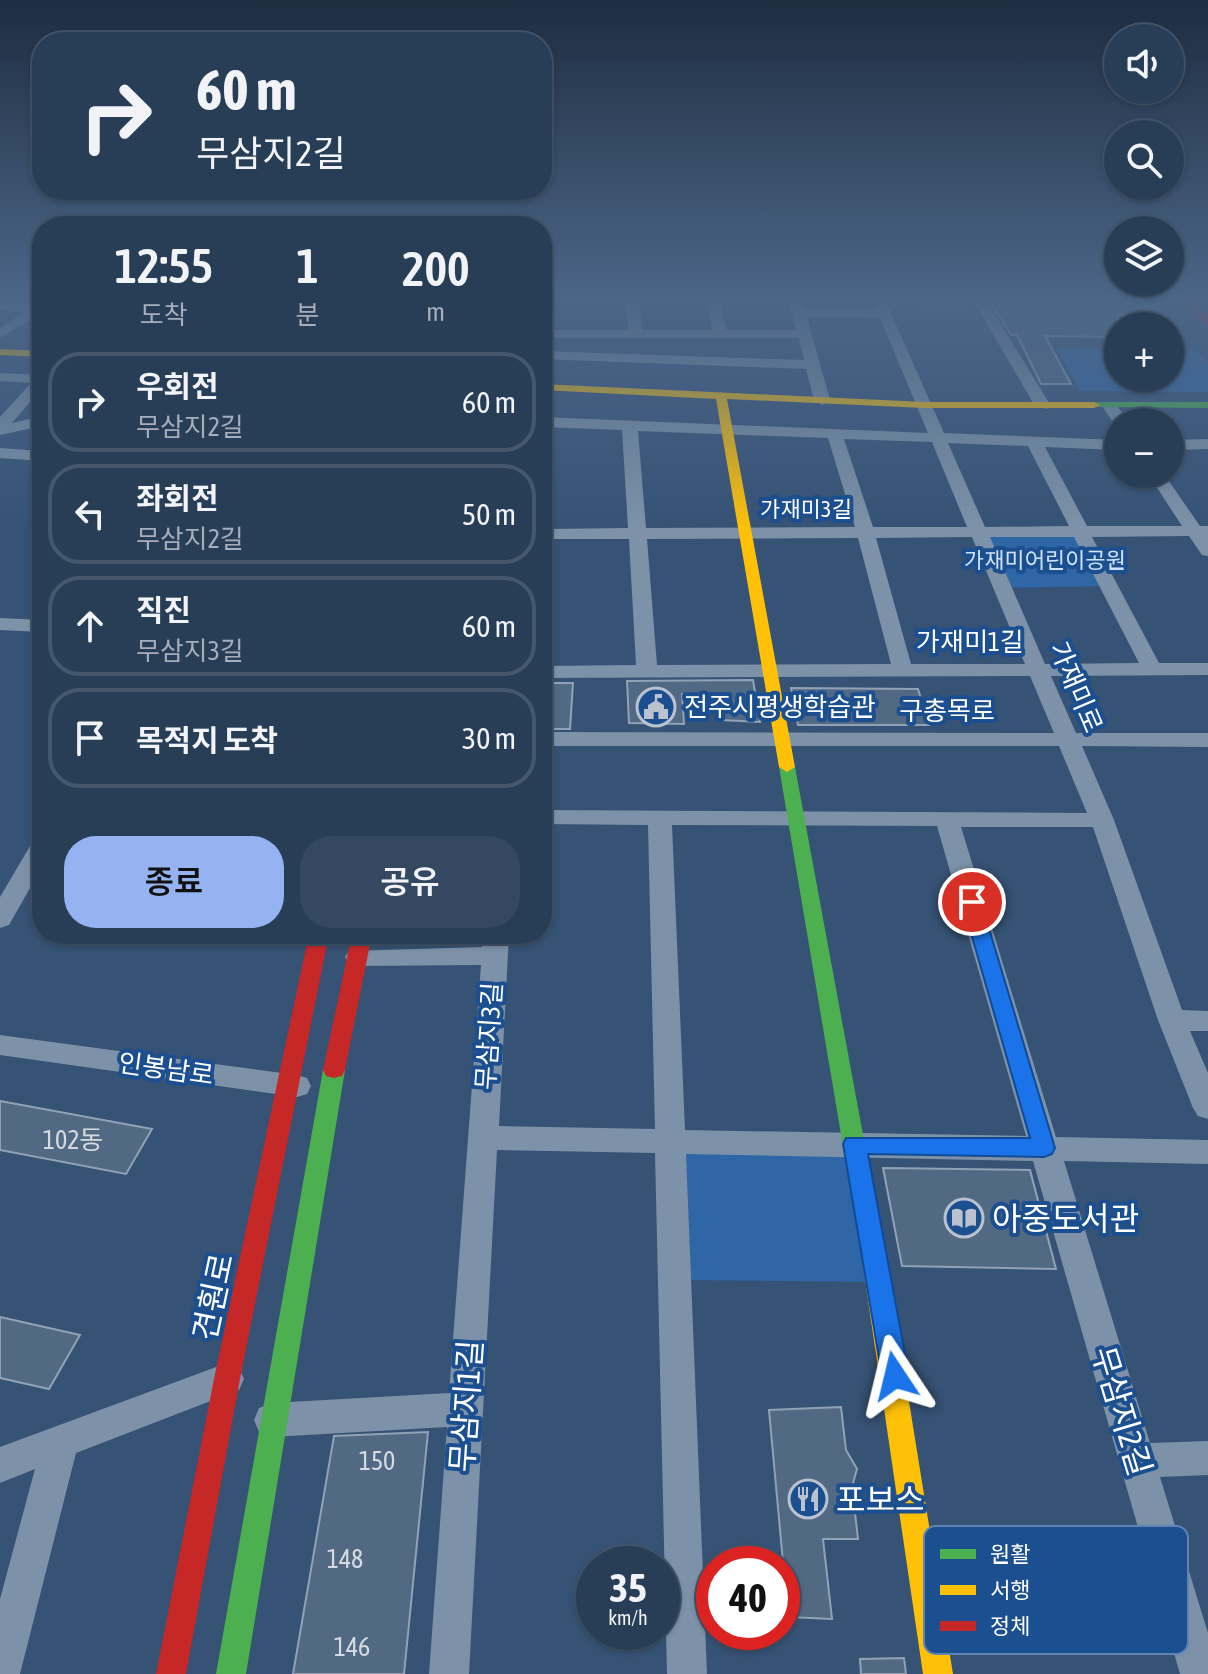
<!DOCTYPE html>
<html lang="ko">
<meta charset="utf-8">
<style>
body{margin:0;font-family:"Asap Condensed","Noto Sans KR",sans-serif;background:#344961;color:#f1f3f6;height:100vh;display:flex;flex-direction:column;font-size:30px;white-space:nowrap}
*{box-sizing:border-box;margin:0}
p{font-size:26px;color:#a5aeba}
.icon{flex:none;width:44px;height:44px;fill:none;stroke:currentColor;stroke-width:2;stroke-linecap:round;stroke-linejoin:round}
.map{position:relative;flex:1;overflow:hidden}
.drawer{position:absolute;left:32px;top:216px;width:520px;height:728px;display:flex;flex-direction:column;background:#283e57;border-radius:32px;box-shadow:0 2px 6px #0004,0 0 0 2px #44576d}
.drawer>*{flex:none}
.hud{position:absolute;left:32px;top:32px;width:520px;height:168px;border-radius:32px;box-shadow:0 2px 6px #0004,0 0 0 2px #44576d;background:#283e57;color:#f1f3f6;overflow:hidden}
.buttons{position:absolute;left:1104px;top:24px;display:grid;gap:16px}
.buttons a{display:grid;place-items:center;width:80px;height:80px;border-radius:50%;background:#283e57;box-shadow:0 2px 6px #0004,0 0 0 2px #44576d;font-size:40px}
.speed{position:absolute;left:576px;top:1546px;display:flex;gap:16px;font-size:40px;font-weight:700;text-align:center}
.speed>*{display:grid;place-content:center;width:104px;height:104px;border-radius:50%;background:#283e57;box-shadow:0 2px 6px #0004,0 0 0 2px #44576d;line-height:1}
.speed small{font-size:20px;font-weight:400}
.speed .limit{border:12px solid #d22;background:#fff;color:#111}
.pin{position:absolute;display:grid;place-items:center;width:68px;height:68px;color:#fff;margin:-34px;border:4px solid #fff;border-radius:50%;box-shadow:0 2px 8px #0007}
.me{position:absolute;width:88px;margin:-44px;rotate:350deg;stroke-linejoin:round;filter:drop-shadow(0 0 6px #0008)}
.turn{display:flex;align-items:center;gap:28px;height:168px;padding:0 32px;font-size:36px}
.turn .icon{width:104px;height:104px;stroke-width:2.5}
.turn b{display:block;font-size:56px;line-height:68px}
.eta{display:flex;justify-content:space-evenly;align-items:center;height:136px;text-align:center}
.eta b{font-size:48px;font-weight:600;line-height:56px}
.action{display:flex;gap:16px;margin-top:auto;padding:16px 32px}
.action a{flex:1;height:92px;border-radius:32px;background:#95b2f1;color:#111;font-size:32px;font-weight:600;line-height:92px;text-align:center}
.action a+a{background:#344961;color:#f1f3f6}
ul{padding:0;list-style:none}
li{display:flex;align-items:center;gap:24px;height:100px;margin:0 16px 12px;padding:0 16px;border:4px solid #44576d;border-radius:32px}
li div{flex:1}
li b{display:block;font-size:30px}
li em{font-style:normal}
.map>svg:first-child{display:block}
.green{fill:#2f66a5}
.building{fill:#526984;stroke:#92a2b6;stroke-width:2}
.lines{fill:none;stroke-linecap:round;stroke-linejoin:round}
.street{fill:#7d92a8;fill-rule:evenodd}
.fast{fill:#4caf50;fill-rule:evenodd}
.slow{fill:#ffc107;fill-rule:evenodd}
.jam{fill:#c62828;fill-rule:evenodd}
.route{fill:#1a73e8;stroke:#114b97;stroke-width:2}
.labels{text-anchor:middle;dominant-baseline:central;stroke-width:8;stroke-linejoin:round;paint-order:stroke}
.far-street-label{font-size:22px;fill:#fff;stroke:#1b4f8f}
.far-park-label{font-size:22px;fill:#cfe3fa;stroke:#1b4f8f}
.street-label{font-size:26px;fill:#fff;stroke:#1b4f8f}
.poi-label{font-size:26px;fill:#fff;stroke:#1b4f8f;text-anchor:start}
.near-number-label{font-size:26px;fill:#d4dae0}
.near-poi-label{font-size:32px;fill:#fff;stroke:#1b4f8f;text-anchor:start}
.near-street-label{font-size:32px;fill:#fff;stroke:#1b4f8f}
.key{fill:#1b4f8f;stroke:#5f84b1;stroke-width:2}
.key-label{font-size:22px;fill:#fff}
</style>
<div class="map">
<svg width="1208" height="1674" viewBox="0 0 1208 1674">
<rect width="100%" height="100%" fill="#365274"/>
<path class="green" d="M890,295H966L972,308L894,306Z
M1057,348L1118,350V378H1170V351H1199L1208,363V392L1080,391Z
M979,532L1084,533L1110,586L1003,588Z
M670,1141L854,1144L879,1282L675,1280Z"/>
<path class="building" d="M986,295H1139L1154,316L1118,315V337L1045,336L1071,384H1041L1017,335H1011Z
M753,680L760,722L721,720L712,695L682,694L684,724L629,723L627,681Z
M542,683H573L570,729H542Z
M791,688L918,689L929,725H798Z
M0,1101L152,1129L126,1174L0,1150Z
M883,1168L1030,1170L1056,1269L902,1266Z
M0,1317L80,1335L49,1389L0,1378Z
M841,1407L846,1450L857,1469L852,1487L858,1539H823L832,1619L788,1617L769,1410Z
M428,1432L404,1674H293L334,1436Z
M904,1658L906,1674H861L860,1659Z"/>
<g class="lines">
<path class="street" d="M542,295H553L550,330H628L626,295H639L642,330H712L706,295H719L726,330H796L789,300L742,302V296L747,295H800L804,309L877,310L870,295H883L944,433L1118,440V450L1045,447L1087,526H1182L1148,474H1164L1200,526H1208V556L1202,555L1189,536L1092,537L1159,663H1208V675L1051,676L1076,733H1208V747L1082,746L1114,820L1182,1010L1208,1011V1031H1190L1208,1073V1119L1198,1116L1193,1108L1158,1020L1093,827H961L1056,1137L1208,1140V1164L1064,1161L1150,1443L1208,1441V1475L1160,1477L1208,1633V1674H1180L1033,1161L686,1154L707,1674H667L655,1153L497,1150L469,1674H429L447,1427L272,1437L259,1432L254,1420L259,1408L272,1403L449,1393L481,965L358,966L349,963L345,957L349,951L482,947L483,934H509L499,1126L655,1129L648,825L542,824V810L1087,813L1059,746H542V732L1054,733L1030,676L542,678V666L636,665L629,539H542V529L628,528L622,430L542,427V417L928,433L880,318L807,317L830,400L822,405L814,400L806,369L542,359V351L804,360L799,338H549L547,345L542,346ZM638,431L828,438L855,527L646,528ZM844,439L932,442L967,527H873ZM948,443L1028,446L1069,526L985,527ZM972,537L1025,664H911L876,538ZM990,537H1074L1139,663L1045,664ZM858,538L891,664L657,665L647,539ZM672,825L937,826L1026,1136L685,1130Z
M970,295H983L1051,406L1048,409L1035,406Z
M0,302L42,305V313L0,338V328L24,312L0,310Z
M0,373L42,375V388L12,423L42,416V426L0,435V417L31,383L0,381Z
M1105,403H1115L1129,422L1115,425L1102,406Z
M1208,439V449L1170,450V440Z
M0,448L42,451V461L0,458Z
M0,618L42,620V632L0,630Z
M42,838V867L9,925L0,928V897L33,841Z
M0,1035L297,1075L307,1078L311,1086L307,1094L297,1097L0,1055Z
M227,1363L239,1368L244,1379L239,1390L76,1453L20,1674H0V1599L35,1469L0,1483V1447Z"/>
<path class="fast" d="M1094,402H1208V408L1090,407V403Z
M787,762L795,767L886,1259L883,1266L874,1269L865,1266L862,1259L779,767Z
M334,1062L342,1064L345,1070L246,1674H216L323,1070L326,1064Z"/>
<path class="slow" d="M0,349L42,351V357L0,355Z
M542,384L924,402H1094L1100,405L1094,408H924L727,399L795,767L787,772L779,767L716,399L542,390Z
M874,1249L883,1252L886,1259L953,1674H923L862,1259L865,1252Z"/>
<path class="jam" d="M1181,295H1191L1208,317V327Z
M309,934H329L240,1379L186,1674H156L214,1379Z
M352,934H372L345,1070L342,1076L334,1078L326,1076L323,1070Z"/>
</g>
<linearGradient id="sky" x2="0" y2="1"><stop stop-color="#1e2d40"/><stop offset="0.56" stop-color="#4c6688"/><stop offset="1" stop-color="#4c6688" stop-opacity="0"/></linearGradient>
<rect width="1208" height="529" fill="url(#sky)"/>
<path class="route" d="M972,896L981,902L1055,1148L1052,1154L1044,1157L868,1154L909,1376L905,1385L895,1388L886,1385L882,1376L843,1144L846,1138H1030L962,902Z"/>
<defs>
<symbol id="civic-ring" viewBox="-11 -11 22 22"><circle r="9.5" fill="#1b4f8f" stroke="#b9c2ce" stroke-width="1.5"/><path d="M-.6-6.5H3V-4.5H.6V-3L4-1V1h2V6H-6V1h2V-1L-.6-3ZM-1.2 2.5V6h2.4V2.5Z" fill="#b9c2ce"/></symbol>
<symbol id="library-ring" viewBox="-11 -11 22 22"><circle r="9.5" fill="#1b4f8f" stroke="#b9c2ce" stroke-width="1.5"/><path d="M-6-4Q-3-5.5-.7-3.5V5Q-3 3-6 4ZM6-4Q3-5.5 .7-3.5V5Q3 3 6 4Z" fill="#b9c2ce"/></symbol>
<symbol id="restaurant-ring" viewBox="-11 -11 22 22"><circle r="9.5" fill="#1b4f8f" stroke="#b9c2ce" stroke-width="1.5"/><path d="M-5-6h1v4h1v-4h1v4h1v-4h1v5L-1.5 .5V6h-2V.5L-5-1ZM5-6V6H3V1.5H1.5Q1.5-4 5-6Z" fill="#b9c2ce"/></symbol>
</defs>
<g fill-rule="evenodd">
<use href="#civic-ring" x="634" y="685" width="44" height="44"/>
<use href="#library-ring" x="942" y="1196" width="44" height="44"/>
<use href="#restaurant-ring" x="786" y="1477" width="44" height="44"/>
</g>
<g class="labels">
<g class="far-street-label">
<text x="806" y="509">가재미3길</text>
</g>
<g class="far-park-label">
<text x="1045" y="560">가재미어린이공원</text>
</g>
<g class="street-label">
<text x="970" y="642">가재미1길</text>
<text transform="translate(1076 687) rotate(67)">가재미로</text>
<text x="947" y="711">구총목로</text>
<text transform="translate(489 1036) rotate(-86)">무삼지3길</text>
<text transform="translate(166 1069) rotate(8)">인봉남로</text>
</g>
<g class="poi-label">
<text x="684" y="707">전주시평생학습관</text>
</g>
<g class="near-number-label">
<text x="73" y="1140">102동</text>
<text x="377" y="1461">150</text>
<text x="345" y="1559">148</text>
<text x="352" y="1647">146</text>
</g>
<g class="near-poi-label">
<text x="992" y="1218">아중도서관</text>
<text x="836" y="1499">포보스</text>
</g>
<g class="near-street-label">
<text transform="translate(213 1297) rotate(-78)">견훤로</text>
<text transform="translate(466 1406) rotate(-86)">무삼지1길</text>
<text transform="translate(1122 1411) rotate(73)">무삼지2길</text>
</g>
</g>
<rect x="924" y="1526" width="264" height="128" rx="12" class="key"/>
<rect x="940" y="1549" width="36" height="10" fill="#4caf50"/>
<rect x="940" y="1585" width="36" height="10" fill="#ffc107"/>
<rect x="940" y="1621" width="36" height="10" fill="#c62828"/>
<g class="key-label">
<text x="990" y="1562">원활</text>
<text x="990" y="1598">서행</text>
<text x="990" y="1634">정체</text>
</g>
</svg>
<div class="buttons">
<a><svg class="icon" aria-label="sound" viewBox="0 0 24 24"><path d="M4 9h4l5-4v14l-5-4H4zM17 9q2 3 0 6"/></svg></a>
<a><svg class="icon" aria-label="search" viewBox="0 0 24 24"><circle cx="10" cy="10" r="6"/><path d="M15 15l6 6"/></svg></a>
<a><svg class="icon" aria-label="layers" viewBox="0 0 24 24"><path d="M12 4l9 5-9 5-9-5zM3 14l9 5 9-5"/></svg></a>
<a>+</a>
<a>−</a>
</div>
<div class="speed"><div>35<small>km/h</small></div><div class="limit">40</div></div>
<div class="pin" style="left:972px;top:902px;background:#d93025"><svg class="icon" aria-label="arrive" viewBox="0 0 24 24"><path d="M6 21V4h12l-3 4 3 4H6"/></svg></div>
<svg class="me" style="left:895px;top:1376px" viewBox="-20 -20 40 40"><path d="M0-17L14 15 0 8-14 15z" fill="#1a73e8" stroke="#fff" stroke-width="4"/></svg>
<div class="hud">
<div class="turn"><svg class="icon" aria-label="right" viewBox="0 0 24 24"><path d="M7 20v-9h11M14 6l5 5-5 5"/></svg><div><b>60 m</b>무삼지2길</div></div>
</div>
<section class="drawer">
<div class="eta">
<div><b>12:55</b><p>도착</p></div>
<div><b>1</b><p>분</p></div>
<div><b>200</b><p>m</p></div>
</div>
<ul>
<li><svg class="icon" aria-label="right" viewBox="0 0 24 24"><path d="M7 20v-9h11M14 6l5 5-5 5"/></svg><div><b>우회전</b><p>무삼지2길</p></div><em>60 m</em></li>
<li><svg class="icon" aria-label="left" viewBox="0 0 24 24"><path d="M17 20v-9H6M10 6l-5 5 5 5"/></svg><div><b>좌회전</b><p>무삼지2길</p></div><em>50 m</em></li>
<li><svg class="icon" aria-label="ahead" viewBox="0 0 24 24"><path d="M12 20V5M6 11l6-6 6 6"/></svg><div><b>직진</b><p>무삼지3길</p></div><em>60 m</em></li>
<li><svg class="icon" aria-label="arrive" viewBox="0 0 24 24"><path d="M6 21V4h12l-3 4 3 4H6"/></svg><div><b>목적지 도착</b></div><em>30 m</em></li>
</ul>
<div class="action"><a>종료</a><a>공유</a></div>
</section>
</div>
